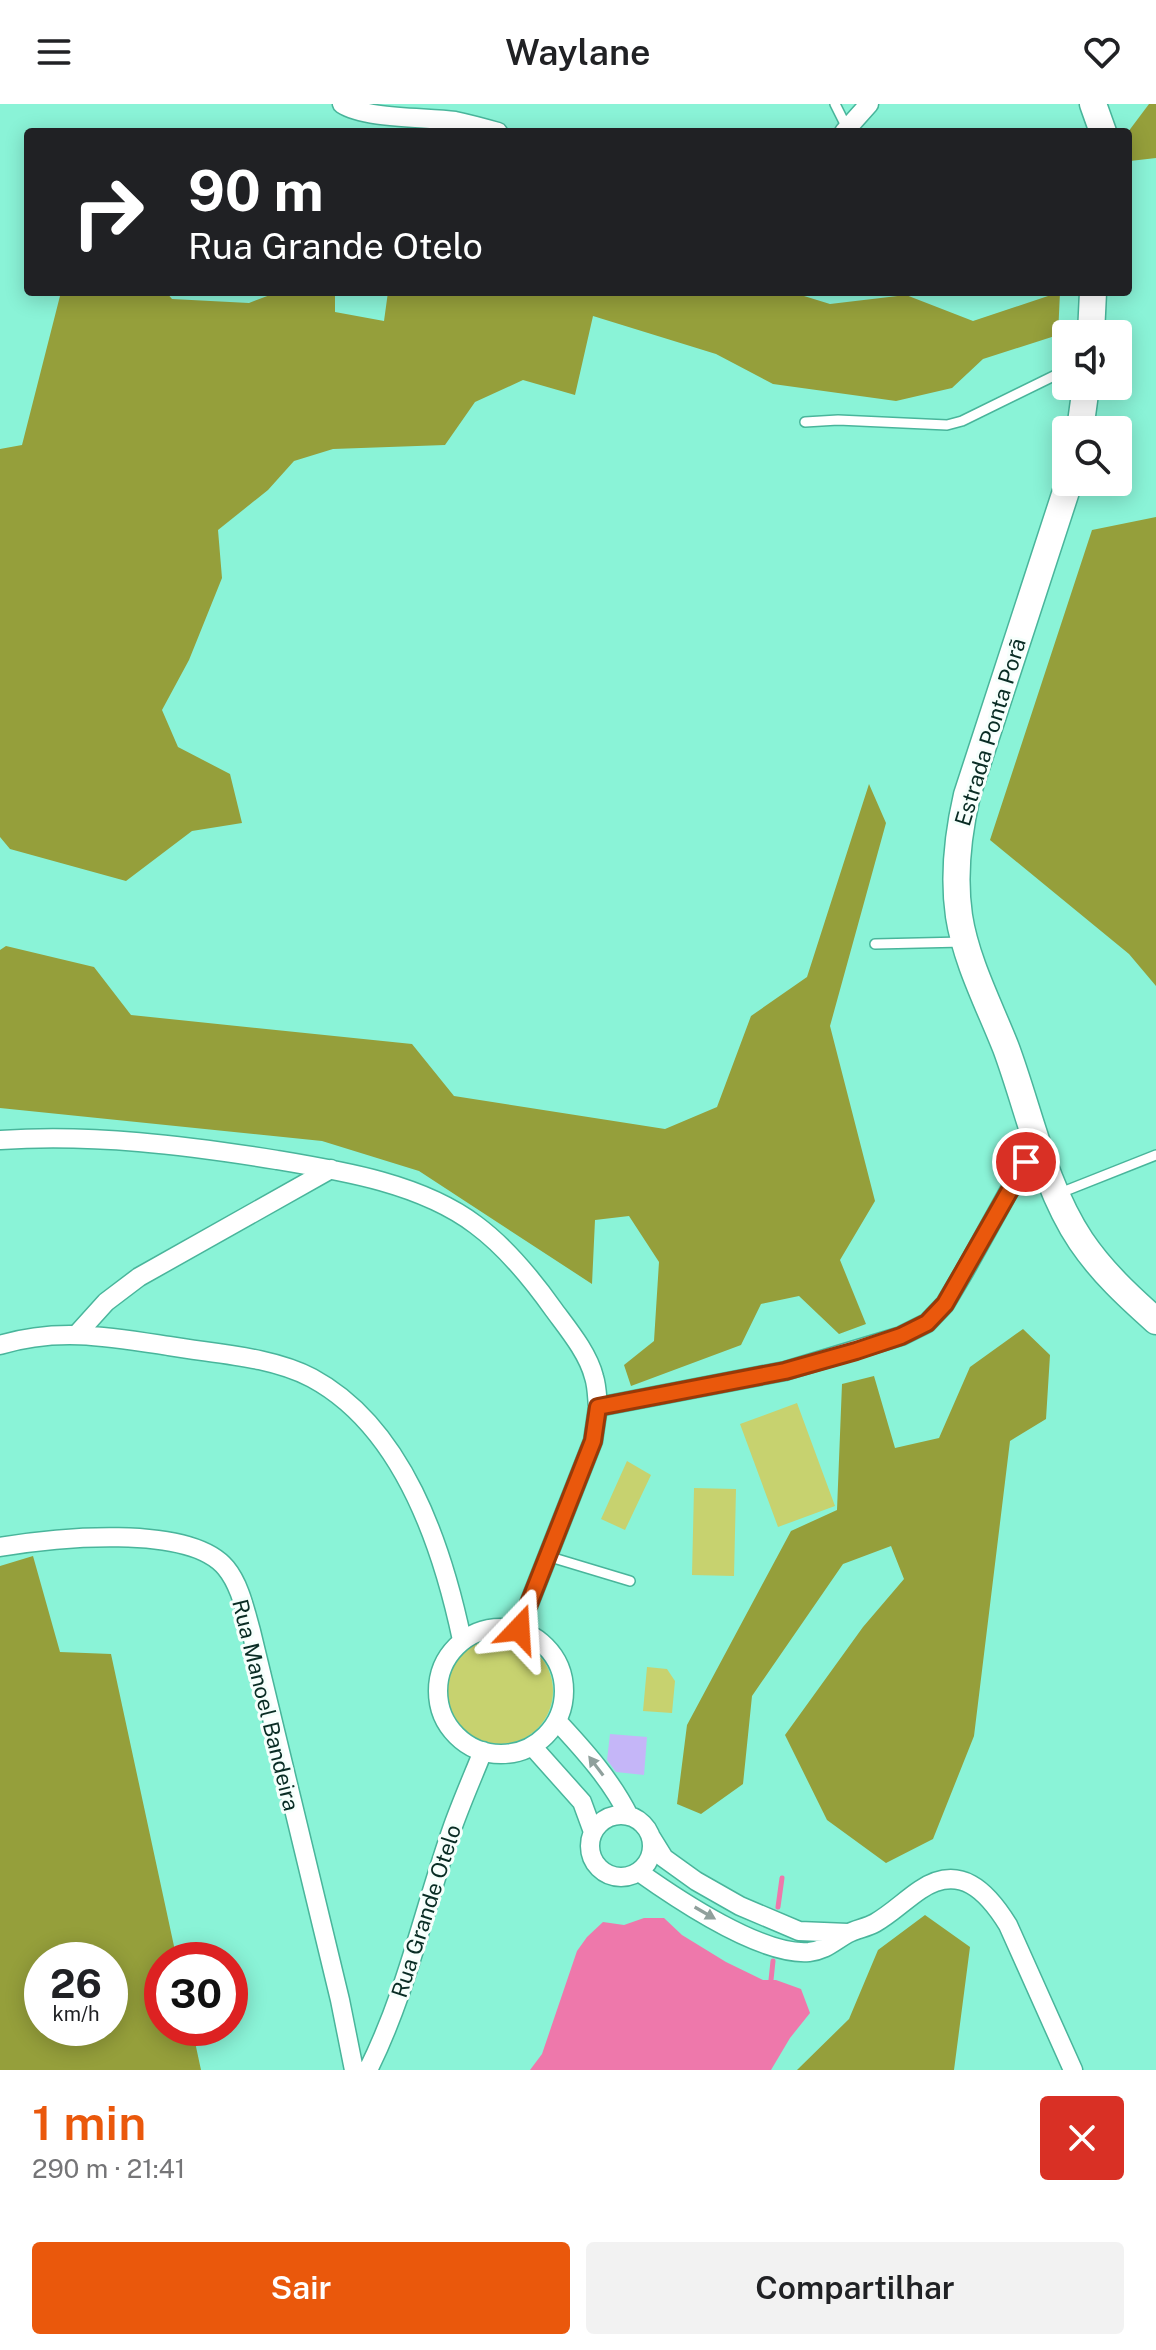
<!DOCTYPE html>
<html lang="pt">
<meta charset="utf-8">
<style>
body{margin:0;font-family:"Public Sans",sans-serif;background:#f2f2f2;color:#202124;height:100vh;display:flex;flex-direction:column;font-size:30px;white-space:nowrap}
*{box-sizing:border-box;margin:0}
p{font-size:26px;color:#757577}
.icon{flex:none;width:44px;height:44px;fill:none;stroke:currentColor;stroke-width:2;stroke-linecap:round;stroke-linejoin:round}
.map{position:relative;height:1966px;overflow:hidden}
.details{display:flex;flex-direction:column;background:#fff;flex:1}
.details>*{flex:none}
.hud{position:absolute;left:24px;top:24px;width:1108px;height:168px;border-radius:8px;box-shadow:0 4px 20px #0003;background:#202124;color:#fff;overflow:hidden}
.controls{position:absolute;left:1052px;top:216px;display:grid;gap:16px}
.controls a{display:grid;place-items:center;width:80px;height:80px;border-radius:8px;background:#fff;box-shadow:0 4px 20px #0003;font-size:40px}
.speed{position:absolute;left:24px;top:1838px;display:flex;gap:16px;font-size:40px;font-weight:700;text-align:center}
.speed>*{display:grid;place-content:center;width:104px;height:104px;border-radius:50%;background:#fff;box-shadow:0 4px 20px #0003;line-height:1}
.speed small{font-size:20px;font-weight:400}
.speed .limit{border:12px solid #d22;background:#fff;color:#111}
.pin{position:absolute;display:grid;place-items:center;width:68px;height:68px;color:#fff;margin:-34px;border:4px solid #fff;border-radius:50%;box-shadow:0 2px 8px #0007}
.me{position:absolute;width:88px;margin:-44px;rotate:20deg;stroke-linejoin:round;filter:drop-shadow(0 0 6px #0008)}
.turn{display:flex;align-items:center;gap:28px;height:168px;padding:0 32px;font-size:36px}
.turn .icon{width:104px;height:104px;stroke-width:2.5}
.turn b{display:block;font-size:56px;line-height:68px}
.round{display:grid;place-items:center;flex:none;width:84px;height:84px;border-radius:8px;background:#f2f2f2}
.summary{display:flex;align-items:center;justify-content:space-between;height:136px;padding:0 32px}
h1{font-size:48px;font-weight:600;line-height:60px;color:#ea580c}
.button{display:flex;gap:16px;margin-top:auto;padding:16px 32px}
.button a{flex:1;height:92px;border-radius:8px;background:#ea580c;color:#fff;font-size:32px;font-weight:600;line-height:92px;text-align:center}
.button a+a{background:#f2f2f2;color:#202124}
header{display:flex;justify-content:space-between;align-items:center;height:104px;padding:0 32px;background:#fff;font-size:36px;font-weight:600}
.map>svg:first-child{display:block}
.green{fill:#c7d26f}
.forest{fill:#959f3b;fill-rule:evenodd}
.water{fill:#ee78ab}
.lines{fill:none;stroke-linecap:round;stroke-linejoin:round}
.stream{stroke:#ee78ab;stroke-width:5}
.building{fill:#c5b6f8}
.service-casing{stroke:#49b59b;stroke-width:12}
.minor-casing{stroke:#49b59b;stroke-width:21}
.secondary-casing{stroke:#49b59b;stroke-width:29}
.service{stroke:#fff;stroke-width:9}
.minor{stroke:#fff;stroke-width:18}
.secondary{stroke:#fff;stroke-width:26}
.oneway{fill:#90a09c}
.route-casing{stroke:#983908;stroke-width:20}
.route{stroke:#ea580c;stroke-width:14}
.labels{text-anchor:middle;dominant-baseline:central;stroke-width:6;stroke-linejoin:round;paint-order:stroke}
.street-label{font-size:22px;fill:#092c24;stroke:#f6fffc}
</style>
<header><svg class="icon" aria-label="menu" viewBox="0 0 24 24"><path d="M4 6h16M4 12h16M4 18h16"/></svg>Waylane<svg class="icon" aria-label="heart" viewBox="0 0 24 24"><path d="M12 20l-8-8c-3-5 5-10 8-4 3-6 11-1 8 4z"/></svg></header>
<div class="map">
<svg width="1156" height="1966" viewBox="0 0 1156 1966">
<rect width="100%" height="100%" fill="#8af3d7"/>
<path class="green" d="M797,1299L835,1402L778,1423L740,1320Z
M627,1357L651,1371L625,1426L601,1415Z
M694,1384L736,1385L734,1472L692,1471Z
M447 1587a53 53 0 1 1 106 0a53 53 0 1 1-106 0Z
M647,1563L667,1565L675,1577L672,1609L643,1607Z"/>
<path class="forest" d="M1149,0H1156V54L1130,57L1128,28Z
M61,188H166L172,195L249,199L278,188H335V208L384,217L388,188H706L713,190L791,188L830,200L906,191L973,217L1060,188L1058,231L983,255L952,284L896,297L773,280L716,250L593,212L575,291L523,276L475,298L445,341L333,345L294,357L268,386L218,426L222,474L189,556L162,606L178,643L230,670L242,719L192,727L126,777L10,745L0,733V345L22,341Z
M1156,413V882L1129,850L990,736L1092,426Z
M869,680L886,719L830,922L875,1097L840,1156L866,1220L839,1230L799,1192L761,1200L741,1241L631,1282L624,1261L654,1237L659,1158L629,1112L595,1116L592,1180L419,1067L322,1037L0,1004V846L6,842L94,863L131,911L412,940L454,992L665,1025L717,1003L751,912L807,873Z
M1023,1225L1050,1251L1046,1315L1010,1337L974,1632L933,1735L886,1759L827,1716L785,1631L863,1523L904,1475L891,1442L843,1460L752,1592L743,1680L701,1710L677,1700L687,1621L791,1427L837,1406L842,1280L874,1272L895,1344L939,1334L970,1263Z
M33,1452L60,1548L111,1550L177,1856H162V1924H192L201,1966H0V1462ZM110,1856V1924H42V1856Z
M925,1811L970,1843L954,1966H797L849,1915L878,1846Z"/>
<path class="water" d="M644,1814H664L682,1831L726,1858L763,1876H776L801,1885L810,1909L790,1934L771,1966H530L542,1950L577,1847L587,1833L603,1818L624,1821Z"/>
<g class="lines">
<path class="stream" d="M778,1803L782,1774
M771,1876L773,1857"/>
</g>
<path class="building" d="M610,1630L647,1633L644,1671L616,1668L607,1656Z"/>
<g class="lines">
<defs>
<path id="service" d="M835,0L847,24
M805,318L838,316L947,321L962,317L1066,266
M875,840L963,838
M1060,1089L1156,1051
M547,1452L630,1477"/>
<path id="minor" d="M342,0C365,15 425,13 455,17C469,20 484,24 498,28
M844,28L869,0
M0,1036C94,1030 184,1041 277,1056C343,1067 422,1080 476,1121C507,1144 532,1175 554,1206C568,1225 588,1249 594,1273C597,1282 597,1293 598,1303
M78,1229L106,1198L139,1173L331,1065
M0,1241C58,1223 111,1233 169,1242C215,1250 270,1252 312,1274C403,1323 442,1441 462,1536
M0,1443C52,1434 189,1419 226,1464C240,1481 245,1506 251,1527L340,1896L354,1966
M438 1587a63 63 0 1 1 126 0a63 63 0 1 1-126 0Z
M519,1525L593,1337L598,1303L785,1267L901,1232L927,1219L945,1200L964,1168L1038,1035
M557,1617C584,1646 611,1676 629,1712
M532,1642L582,1698L593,1728
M590 1742a31 31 0 1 1 62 0a31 31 0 1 1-62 0Z
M651,1733L664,1754L696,1777L740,1802L799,1827L848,1829
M639,1768C677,1795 762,1852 809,1848C826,1846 833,1838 847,1830C856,1825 866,1824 875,1819C891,1810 905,1796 920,1786C960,1759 987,1787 1008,1821L1073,1966
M368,1966C407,1888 424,1804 453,1722C462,1697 473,1672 483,1647"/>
<path id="secondary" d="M1093,0L1103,28
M1091,230L1093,188
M1080,326L1086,282
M1069,378L967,691C958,730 953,771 959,812C966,857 989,901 1006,944C1029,1006 1044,1082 1081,1137C1102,1168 1128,1192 1156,1217"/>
</defs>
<use href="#service" class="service-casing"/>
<use href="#minor" class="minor-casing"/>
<use href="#secondary" class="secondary-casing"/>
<use href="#service" class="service"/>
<use href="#minor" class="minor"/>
<use href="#secondary" class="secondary"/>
</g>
<defs><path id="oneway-solid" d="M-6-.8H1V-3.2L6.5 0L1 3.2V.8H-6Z" transform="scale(2)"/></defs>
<g class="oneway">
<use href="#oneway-solid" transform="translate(596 1662) rotate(-127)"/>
<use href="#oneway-solid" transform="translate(705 1809) rotate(30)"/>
</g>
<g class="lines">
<defs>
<path id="route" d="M519,1525L593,1337L598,1303L785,1267L856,1247L901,1232L927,1219L945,1200L1026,1058"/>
</defs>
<use href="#route" class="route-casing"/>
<use href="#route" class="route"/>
</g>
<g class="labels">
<g class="street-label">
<text transform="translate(990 628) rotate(-73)">Estrada Ponta Porã</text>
<text transform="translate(266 1601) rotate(76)">Rua Manoel Bandeira</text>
<text transform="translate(426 1807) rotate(-72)">Rua Grande Otelo</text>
</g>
</g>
</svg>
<div class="controls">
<a><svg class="icon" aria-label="sound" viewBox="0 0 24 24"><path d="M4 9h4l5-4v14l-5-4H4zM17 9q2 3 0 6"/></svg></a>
<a><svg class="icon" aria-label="search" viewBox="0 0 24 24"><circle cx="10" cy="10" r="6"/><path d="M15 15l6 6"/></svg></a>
</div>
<div class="speed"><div>26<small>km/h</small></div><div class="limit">30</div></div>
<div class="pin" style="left:1026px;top:1058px;background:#d93025"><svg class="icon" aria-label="arrive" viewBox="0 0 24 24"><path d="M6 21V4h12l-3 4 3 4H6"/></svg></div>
<svg class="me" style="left:519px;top:1525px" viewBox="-20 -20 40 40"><path d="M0-17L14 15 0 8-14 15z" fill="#ea580c" stroke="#fff" stroke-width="4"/></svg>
<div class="hud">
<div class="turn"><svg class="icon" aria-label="right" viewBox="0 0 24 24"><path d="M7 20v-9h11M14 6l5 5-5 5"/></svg><div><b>90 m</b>Rua Grande Otelo</div></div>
</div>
</div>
<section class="details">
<div class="summary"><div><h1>1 min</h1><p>290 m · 21:41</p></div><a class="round" style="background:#d93025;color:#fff"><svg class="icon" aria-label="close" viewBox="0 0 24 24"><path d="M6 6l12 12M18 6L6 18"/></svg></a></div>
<div class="button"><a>Sair</a><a>Compartilhar</a></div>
</section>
